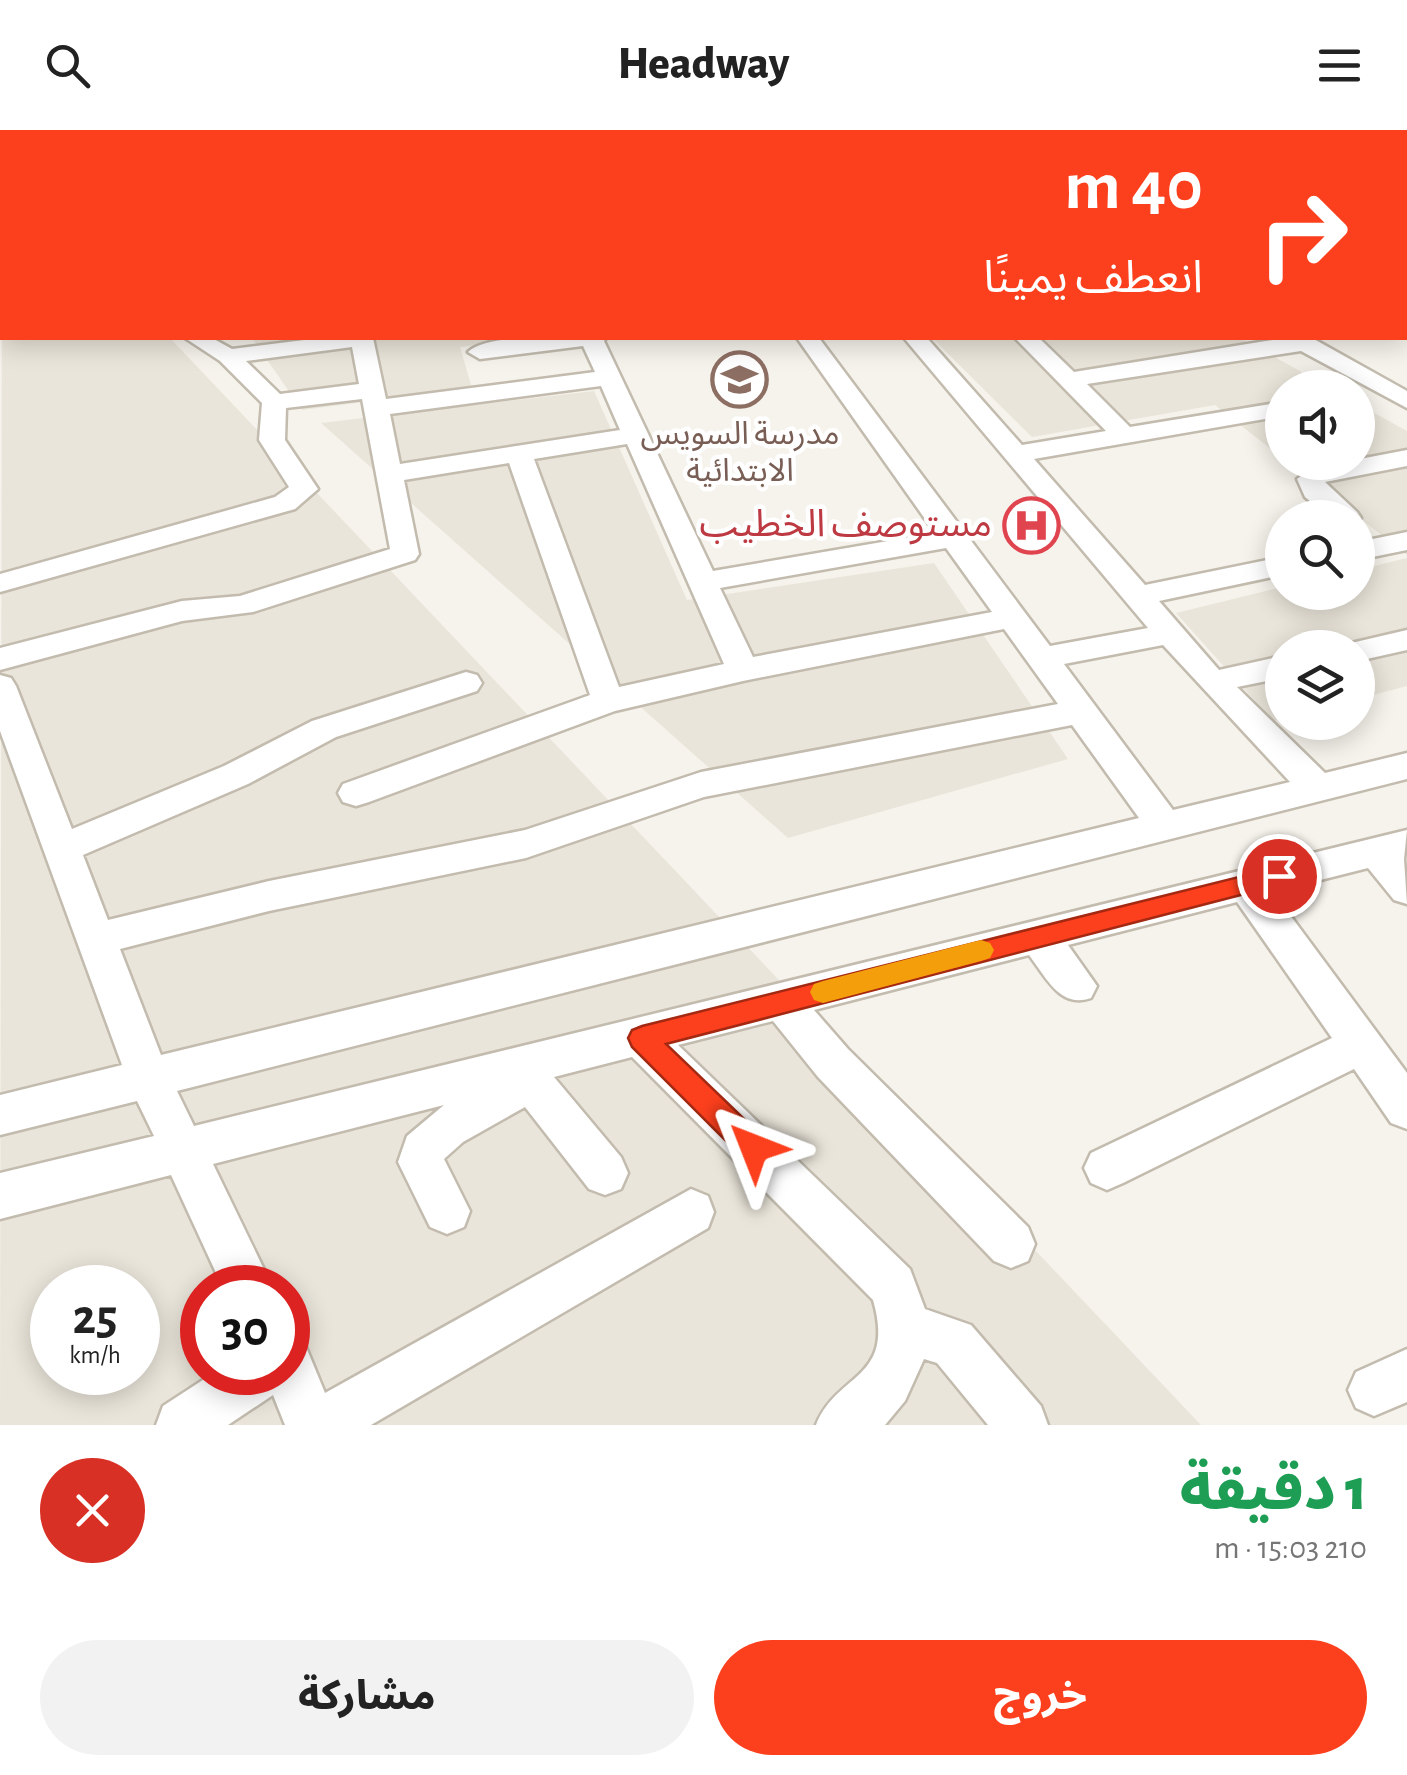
<!DOCTYPE html>
<html lang="ar">
<meta charset="utf-8">
<style>
body{margin:0;font-family:"Alegreya Sans","Noto Sans Arabic",sans-serif;background:#f2f2f2;color:#222;direction:rtl;height:100vh;display:flex;flex-direction:column;font-size:38px;white-space:nowrap}
*{box-sizing:border-box;margin:0}
p{font-size:32px;color:#767676}
.icon{flex:none;width:55px;height:55px;fill:none;stroke:currentColor;stroke-width:2;stroke-linecap:round;stroke-linejoin:round}
.map{position:relative;height:1295px;overflow:hidden;direction:ltr}
.sheet{display:flex;flex-direction:column;background:#fff;flex:1}
.sheet>*{flex:none}
.banner{position:absolute;left:0px;top:0px;width:1408px;height:210px;box-shadow:0 5px 25px #0003;direction:rtl;background:#fc3f1d;color:#fff;overflow:hidden}
.controls{position:absolute;left:1265px;top:240px;display:grid;gap:20px}
.controls a{display:grid;place-items:center;width:110px;height:110px;border-radius:50%;background:#fff;box-shadow:0 5px 25px #0003;font-size:50px}
.speed{position:absolute;left:30px;top:1135px;display:flex;gap:20px;font-size:50px;font-weight:700;text-align:center}
.speed>*{display:grid;place-content:center;width:130px;height:130px;border-radius:50%;background:#fff;box-shadow:0 5px 25px #0003;line-height:1}
.speed small{font-size:25px;font-weight:400}
.speed .limit{border:15px solid #d22;background:#fff;color:#111}
.pin{position:absolute;display:grid;place-items:center;width:85px;height:85px;color:#fff;margin:-42px;border:5px solid #fff;border-radius:50%;box-shadow:0 2px 10px #0007}
.me{position:absolute;width:110px;margin:-55px;rotate:315deg;stroke-linejoin:round;filter:drop-shadow(0 0 8px #0008)}
.turn{display:flex;align-items:center;gap:35px;height:210px;padding:0 40px;font-size:45px}
.turn .icon{width:130px;height:130px;stroke-width:2.5}
.turn b{display:block;font-size:70px;line-height:85px}
.round{display:grid;place-items:center;flex:none;width:105px;height:105px;border-radius:52px;background:#f2f2f2}
.overview{display:flex;align-items:center;justify-content:space-between;height:170px;padding:0 40px}
h1{font-size:60px;font-weight:800;line-height:75px;color:#1e9e55}
.primary-button{display:flex;gap:20px;margin-top:auto;padding:20px 40px}
.primary-button a{flex:1;height:115px;border-radius:60px;background:#fc3f1d;color:#fff;font-size:40px;font-weight:800;line-height:115px;text-align:center}
.primary-button a+a{background:#f2f2f2;color:#222}
header{display:flex;justify-content:space-between;align-items:center;height:130px;padding:0 40px;background:#fff;font-size:45px;font-weight:800}
.map>svg:first-child{display:block}
.residential{fill:#eae5da;fill-rule:evenodd}
.lines{fill:none;stroke-linecap:round;stroke-linejoin:round}
.minor-casing{stroke:#c2bbae;stroke-width:5}
.major-casing{stroke:#e6c16a;stroke-width:50}
.highway-casing{stroke:#e0a43c;stroke-width:6}
.minor{fill:#fff;fill-rule:evenodd}
.major{stroke:#ffe39c;stroke-width:45}
.highway{fill:#ffcf6e;fill-rule:evenodd}
.route{fill:#fc3f1d;stroke:#a42913;stroke-width:2.5}
.slow{fill:#f59e0b}
.labels{text-anchor:middle;dominant-baseline:central;stroke-width:9;stroke-linejoin:round;paint-order:stroke}
.far-education-label{font-size:32px;fill:#785e54;stroke:#fff}
.health-label{font-size:38px;fill:#be3a42;stroke:#fff;text-anchor:end}
</style>
<header><svg class="icon" aria-label="menu" viewBox="0 0 24 24"><path d="M4 6h16M4 12h16M4 18h16"/></svg>Headway<svg class="icon" aria-label="search" viewBox="0 0 24 24"><circle cx="10" cy="10" r="6"/><path d="M15 15l6 6"/></svg></header>
<div class="map">
<svg width="1407" height="1295" viewBox="0 0 1407 1295">
<rect width="100%" height="100%" fill="#f6f3ec"/>
<path class="residential" d="M2,104V208H170L1201,1295H0ZM52,1158H138V1242H52ZM202,1158H288V1242H202Z
M252,208H531L460,217L472,258L302,280Z
M932,208H1240L1329,257L1282,258V328L1215,275L1032,307Z
M594,261L687,470L934,433L1068,629L788,708L321,293Z
M1358,274L1407,301V425L1289,333L1358,332Z
M1407,428V556L1358,569V518H1282V589L1273,591L1176,483L1282,457V462H1358V440Z"/>
<g class="lines">
<defs>
<path id="minor" d="M330,0H348L350,2H332Z
M1242,0H1262L1264,2H1244Z
M1358,0H1379L1381,2H1360Z
M1405,15H1407V26H1405Z
M1405,87L1407,88V100L1405,99Z
M185,208H212L232,219L320,208H373L386,269L595,242L583,216L480,229L468,222C488,202 576,208 606,208L604,211L713,441L935,403L797,208H819L1050,516L1148,498L904,208H927L1022,315L1106,301L1015,208H1039L1074,242L1285,208H1312L1407,261V278L1301,221L1087,254L1130,297L1282,272V286L1034,329L1145,455L1282,427V445L1159,471L1219,540L1282,526V548L1237,557L1325,643L1407,623V649L177,961L194,996L1407,700L1404,729L1407,774L1394,770L1368,738L1273,762L1407,943V999L1391,993L1354,939L1123,1053L1107,1060L1091,1053L1084,1038L1091,1023L1332,908L1237,772L1068,815L1097,856L1091,868C1060,879 1046,847 1029,825L814,880L848,919L1028,1097L1035,1114L1028,1131L1011,1138L994,1131L818,947L773,891L678,915L910,1139L925,1179L971,1195L1041,1276L1048,1295H988L937,1233L924,1229L905,1271L885,1295H816C837,1242 896,1250 873,1170L632,927L554,947L621,1027L628,1043L621,1059L605,1065L589,1059L525,977L463,1012L444,1029L470,1081L464,1097L447,1104L430,1097L398,1032L407,1006L444,975L213,1034L273,1158H223L171,1045L0,1089V1043L154,1006L137,971L0,1005V965L122,935L0,601V545L11,548L16,556L72,699L224,636L312,591L466,542L477,545L482,553L477,561L336,607L248,654L83,725L108,790L269,751L525,700L701,642L1058,574L1004,499L743,551L615,581L369,672L356,676L343,672L338,663L343,654L590,565L509,333L404,350L419,424L415,430L253,482L182,491L0,540V518L182,471L240,466L390,419L362,269L286,278L285,310L318,359L295,379L0,462V444L275,367L289,357L259,310L262,273L220,231ZM352,217L359,254L280,264L246,231ZM601,256L620,300L400,334L390,284ZM627,314L724,534L619,557L534,329ZM946,418L992,482L753,527L720,458ZM1163,515L1290,652L1173,680L1064,534ZM1072,595L1139,688L161,925L120,819L269,781L526,728L704,667Z
M1407,320V336L1325,352L1357,382L1361,388L1358,393V388H1330L1305,367L1297,349L1312,338Z
M1407,402V420L1358,430V412Z
M1407,500V520L1358,531V518H1344L1347,514Z
M691,1059L708,1066L714,1082L708,1098L371,1295H285L273,1265L228,1295H156L163,1276L215,1242H288V1209L306,1217L325,1263Z
M1407,1219V1272L1374,1286L1356,1278L1348,1260L1356,1242Z"/>
<path id="major" d="M389,2L404,0
M438,2L453,0
M0,69L2,68"/>
<path id="highway" d="M1314,0H1344L1345,2H1316Z
M1405,59L1407,60V79L1405,78Z"/>
</defs>
<use href="#minor" class="minor-casing"/>
<use href="#major" class="major-casing"/>
<use href="#highway" class="highway-casing"/>
<use href="#minor" class="minor"/>
<use href="#major" class="major"/>
<use href="#highway" class="highway"/>
</g>
<path class="route" d="M1279,737L1287,740L1291,746L1287,753L666,914L764,1008L768,1018L764,1028L754,1032L743,1028L632,917L628,908L632,900L642,896Z"/>
<path class="slow" d="M981,810L990,813L994,820L990,828L981,831L823,873L814,870L810,862L814,854L823,851Z"/>
<defs>
<symbol id="school-ring" viewBox="-11 -11 22 22"><circle r="9.5" fill="#fff" stroke="#8d6e63" stroke-width="1.5"/><path d="M0-5L7-2L0 1L-7-2ZM-4 1L0 2.5L4 1V4Q0 6-4 4Z" fill="#8d6e63"/></symbol>
<symbol id="hospital-ring" viewBox="-11 -11 22 22"><circle r="9.5" fill="#fff" stroke="#e0444e" stroke-width="1.5"/><path d="M-5-5h3v3.5h4V-5h3V5h-3V1.5h-4V5h-3Z" fill="#e0444e"/></symbol>
</defs>
<g fill-rule="evenodd">
<use href="#school-ring" x="708" y="218" width="63" height="63"/>
<use href="#hospital-ring" x="1000" y="364" width="63" height="63"/>
</g>
<g class="labels">
<g class="far-education-label">
<text x="740" y="304">مدرسة السويس<tspan x="740" dy="37">الابتدائية</tspan></text>
</g>
<g class="health-label">
<text x="992" y="395">مستوصف الخطيب</text>
</g>
</g>
</svg>
<div class="controls">
<a><svg class="icon" aria-label="sound" viewBox="0 0 24 24"><path d="M4 9h4l5-4v14l-5-4H4zM17 9q2 3 0 6"/></svg></a>
<a><svg class="icon" aria-label="search" viewBox="0 0 24 24"><circle cx="10" cy="10" r="6"/><path d="M15 15l6 6"/></svg></a>
<a><svg class="icon" aria-label="layers" viewBox="0 0 24 24"><path d="M12 4l9 5-9 5-9-5zM3 14l9 5 9-5"/></svg></a>
</div>
<div class="speed"><div>25<small>km/h</small></div><div class="limit">30</div></div>
<div class="pin" style="left:1279px;top:746px;background:#d93025"><svg class="icon" aria-label="arrive" viewBox="0 0 24 24"><path d="M6 21V4h12l-3 4 3 4H6"/></svg></div>
<svg class="me" style="left:754px;top:1018px" viewBox="-20 -20 40 40"><path d="M0-17L14 15 0 8-14 15z" fill="#fc3f1d" stroke="#fff" stroke-width="4"/></svg>
<div class="banner">
<div class="turn"><svg class="icon" aria-label="right" viewBox="0 0 24 24"><path d="M7 20v-9h11M14 6l5 5-5 5"/></svg><div><b>40 m</b>انعطف يمينًا</div></div>
</div>
</div>
<section class="sheet">
<div class="overview"><div><h1>1 دقيقة</h1><p>210 m · 15:03</p></div><a class="round" style="background:#d93025;color:#fff"><svg class="icon" aria-label="close" viewBox="0 0 24 24"><path d="M6 6l12 12M18 6L6 18"/></svg></a></div>
<div class="primary-button"><a>خروج</a><a>مشاركة</a></div>
</section>
